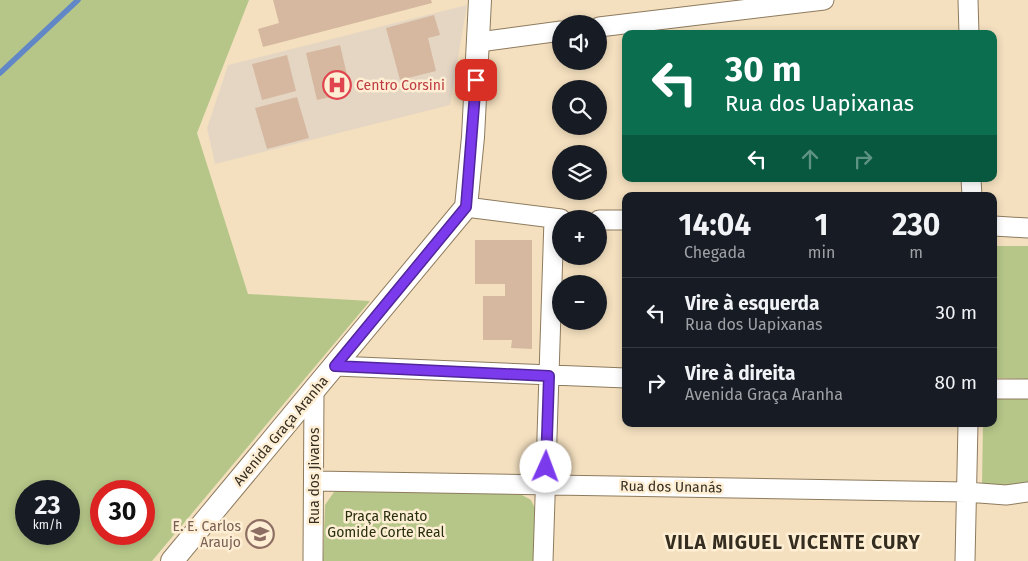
<!DOCTYPE html>
<html lang="pt">
<meta charset="utf-8">
<style>
body{margin:0;font-family:"Fira Sans",sans-serif;background:#20242c;color:#f1f3f6;height:100vh;display:flex;flex-direction:column;font-size:19px;white-space:nowrap}
*{box-sizing:border-box;margin:0}
p{font-size:16px;color:#9ea1a6}
.icon{flex:none;width:28px;height:28px;fill:none;stroke:currentColor;stroke-width:2;stroke-linecap:round;stroke-linejoin:round}
.map{position:relative;flex:1;overflow:hidden}
.sheet{position:absolute;left:622px;top:192px;width:375px;height:235px;display:flex;flex-direction:column;background:#171b24;border-radius:10px;box-shadow:0 2px 8px #0003}
.sheet>*{flex:none}
.banner{position:absolute;left:622px;top:30px;width:375px;height:152px;border-radius:10px;box-shadow:0 2px 8px #0003;background:#0b6e4f;color:#fff;overflow:hidden}
.tools{position:absolute;left:552px;top:15px;display:grid;gap:10px}
.tools a{display:grid;place-items:center;width:55px;height:55px;border-radius:50%;background:#171b24;box-shadow:0 2px 8px #0003;font-size:25px}
.speed{position:absolute;left:15px;top:480px;display:flex;gap:10px;font-size:25px;font-weight:700;text-align:center}
.speed>*{display:grid;place-content:center;width:65px;height:65px;border-radius:50%;background:#171b24;box-shadow:0 2px 8px #0003;line-height:1}
.speed small{font-size:12px;font-weight:400}
.speed .limit{border:8px solid #d22;background:#fff;color:#111}
.pin{position:absolute;display:grid;place-items:center;width:42px;height:42px;color:#fff;margin:-21px;border-radius:10px;box-shadow:0 2px 8px #0006}
.me{position:absolute;width:55px;margin:-28px;rotate:2deg;stroke-linejoin:round;filter:drop-shadow(0 0 4px #0008)}
.turn{display:flex;align-items:center;gap:18px;height:105px;padding:0 20px;font-size:22px}
.turn .icon{width:65px;height:65px;stroke-width:2.5}
.turn b{display:block;font-size:35px;line-height:42px}
.lanes{display:flex;align-items:center;height:48px;padding:0 20px;background:#0003;justify-content:center;gap:25px;direction:ltr}
.lanes .off{opacity:.35}
.eta{display:flex;justify-content:space-evenly;align-items:center;height:85px;text-align:center}
.eta b{font-size:30px;font-weight:700;line-height:35px}
ul{padding:0;list-style:none}
li{display:flex;align-items:center;gap:15px;height:70px;padding:0 20px;border-top:1px solid #363941}
li div{flex:1}
li b{display:block;font-size:19px}
li em{font-style:normal}
.map>svg:first-child{display:block}
.medical{fill:#e5d6c4}
.green{fill:#b5c688;fill-rule:evenodd}
.lines{fill:none;stroke-linecap:round;stroke-linejoin:round}
.stream{stroke:#6287c6;stroke-width:5.5}
.building{fill:#d5b89f}
.minor-casing{stroke:#8d7b5e;stroke-width:21}
.tertiary-casing{stroke:#8d7b5e;stroke-width:24}
.minor{stroke:#fff;stroke-width:19}
.tertiary{stroke:#fff;stroke-width:22}
.route-casing{stroke:#51269a;stroke-width:12}
.route{stroke:#7c3aed;stroke-width:9}
.labels{text-anchor:middle;dominant-baseline:central;stroke-width:5;stroke-linejoin:round;paint-order:stroke}
.health-label{font-size:14px;fill:#be3a42;stroke:#feeed3;text-anchor:start}
.street-label{font-size:14px;fill:#342d20;stroke:#feeed3}
.park-label{font-size:14px;fill:#272f0e;stroke:#feeed3}
.education-label{font-size:14px;fill:#785e54;stroke:#feeed3;text-anchor:end}
.district-label{font-size:19px;font-weight:bold;letter-spacing:1px;fill:#342d20;stroke:#feeed3}
</style>
<div class="map">
<svg width="1028" height="561" viewBox="0 0 1028 561">
<rect width="100%" height="100%" fill="#f4e0bf"/>
<path class="medical" d="M467,5L450,105L215,164L207,128L228,65Z"/>
<path class="green" d="M0,0H249L197,133L248,294L370,301L152,561H0ZM26,491H69V534H26ZM101,491H144V534H101Z
M994,246H1028V379L994,378Z
M994,398H1028V486L982,485L983,424H994Z
M351,485L513,490L531,500L539,517L538,561H323L325,505L334,492Z"/>
<g class="lines">
<path class="stream" d="M0,73L78,0"/>
</g>
<path class="building" d="M273,0H431L432,3L263,47L258,29L279,23Z
M434,15L440,35L428,38L436,71L400,80L386,28Z
M340,45L351,92L317,100L306,53Z
M287,55L296,91L262,100L252,64Z
M297,97L309,138L267,149L255,108Z
M475,240H532V349L511,348L512,340H483V296H505V284H475Z"/>
<g class="lines">
<defs>
<path id="minor" d="M968,0L969,34
M599,27L824,0
M479,42L561,31
M971,179L972,196
M466,207L561,219
M599,220H626
M994,226L1028,228
M335,366L626,378
M994,389H1028
M314,481L966,492L1006,495L1028,492
M313,561L314,391
M543,561L554,219
M965,561L968,424"/>
<path id="tertiary" d="M172,561L466,207L473,137L480,0"/>
</defs>
<use href="#minor" class="minor-casing"/>
<use href="#tertiary" class="tertiary-casing"/>
<use href="#minor" class="minor"/>
<use href="#tertiary" class="tertiary"/>
</g>
<g class="lines">
<defs>
<path id="route" d="M476,80L466,207L335,366L549,376L546,467"/>
</defs>
<use href="#route" class="route-casing"/>
<use href="#route" class="route"/>
</g>
<defs>
<symbol id="hospital-ring" viewBox="-11 -11 22 22"><circle r="9.5" fill="#feeed3" stroke="#e0444e" stroke-width="1.5"/><path d="M-5-5h3v3.5h4V-5h3V5h-3V1.5h-4V5h-3Z" fill="#e0444e"/></symbol>
<symbol id="school-ring" viewBox="-11 -11 22 22"><circle r="9.5" fill="#feeed3" stroke="#8d6e63" stroke-width="1.5"/><path d="M0-5L7-2L0 1L-7-2ZM-4 1L0 2.5L4 1V4Q0 6-4 4Z" fill="#8d6e63"/></symbol>
</defs>
<g fill-rule="evenodd">
<use href="#hospital-ring" x="321" y="69" width="32" height="32"/>
<use href="#school-ring" x="244" y="518" width="32" height="32"/>
</g>
<g class="labels">
<g class="health-label">
<text x="356" y="85">Centro Corsini</text>
</g>
<g class="street-label">
<text transform="translate(281 431) rotate(-50)">Avenida Graça Aranha</text>
<text transform="translate(314 476) rotate(-90)">Rua dos Jivaros</text>
<text transform="translate(671 487) rotate(1)">Rua dos Unanás</text>
</g>
<g class="park-label">
<text x="386" y="516">Praça Renato<tspan x="386" dy="16">Gomide Corte Real</tspan></text>
</g>
<g class="education-label">
<text x="241" y="526">E. E. Carlos<tspan x="241" dy="16">Araujo</tspan></text>
</g>
<g class="district-label">
<text x="793" y="542">VILA MIGUEL VICENTE CURY</text>
</g>
</g>
</svg>
<div class="tools">
<a><svg class="icon" aria-label="sound" viewBox="0 0 24 24"><path d="M4 9h4l5-4v14l-5-4H4zM17 9q2 3 0 6"/></svg></a>
<a><svg class="icon" aria-label="search" viewBox="0 0 24 24"><circle cx="10" cy="10" r="6"/><path d="M15 15l6 6"/></svg></a>
<a><svg class="icon" aria-label="layers" viewBox="0 0 24 24"><path d="M12 4l9 5-9 5-9-5zM3 14l9 5 9-5"/></svg></a>
<a>+</a>
<a>−</a>
</div>
<div class="speed"><div>23<small>km/h</small></div><div class="limit">30</div></div>
<div class="pin" style="left:476px;top:80px;background:#d93025"><svg class="icon" aria-label="arrive" viewBox="0 0 24 24"><path d="M6 21V4h12l-3 4 3 4H6"/></svg></div>
<svg class="me" style="left:546px;top:467px" viewBox="-20 -20 40 40"><circle r="19" fill="#fff"/><path d="M0-13L10 11 0 6-10 11z" fill="#7c3aed"/></svg>
<div class="banner">
<div class="turn"><svg class="icon" aria-label="left" viewBox="0 0 24 24"><path d="M17 20v-9H6M10 6l-5 5 5 5"/></svg><div><b>30 m</b>Rua dos Uapixanas</div></div>
<div class="lanes"><svg class="icon" aria-label="left" viewBox="0 0 24 24"><path d="M17 20v-9H6M10 6l-5 5 5 5"/></svg><svg class="icon off" aria-label="ahead" viewBox="0 0 24 24"><path d="M12 20V5M6 11l6-6 6 6"/></svg><svg class="icon off" aria-label="right" viewBox="0 0 24 24"><path d="M7 20v-9h11M14 6l5 5-5 5"/></svg></div>
</div>
<section class="sheet">
<div class="eta">
<div><b>14:04</b><p>Chegada</p></div>
<div><b>1</b><p>min</p></div>
<div><b>230</b><p>m</p></div>
</div>
<ul>
<li><svg class="icon" aria-label="left" viewBox="0 0 24 24"><path d="M17 20v-9H6M10 6l-5 5 5 5"/></svg><div><b>Vire à esquerda</b><p>Rua dos Uapixanas</p></div><em>30 m</em></li>
<li><svg class="icon" aria-label="right" viewBox="0 0 24 24"><path d="M7 20v-9h11M14 6l5 5-5 5"/></svg><div><b>Vire à direita</b><p>Avenida Graça Aranha</p></div><em>80 m</em></li>
</ul>
</section>
</div>
